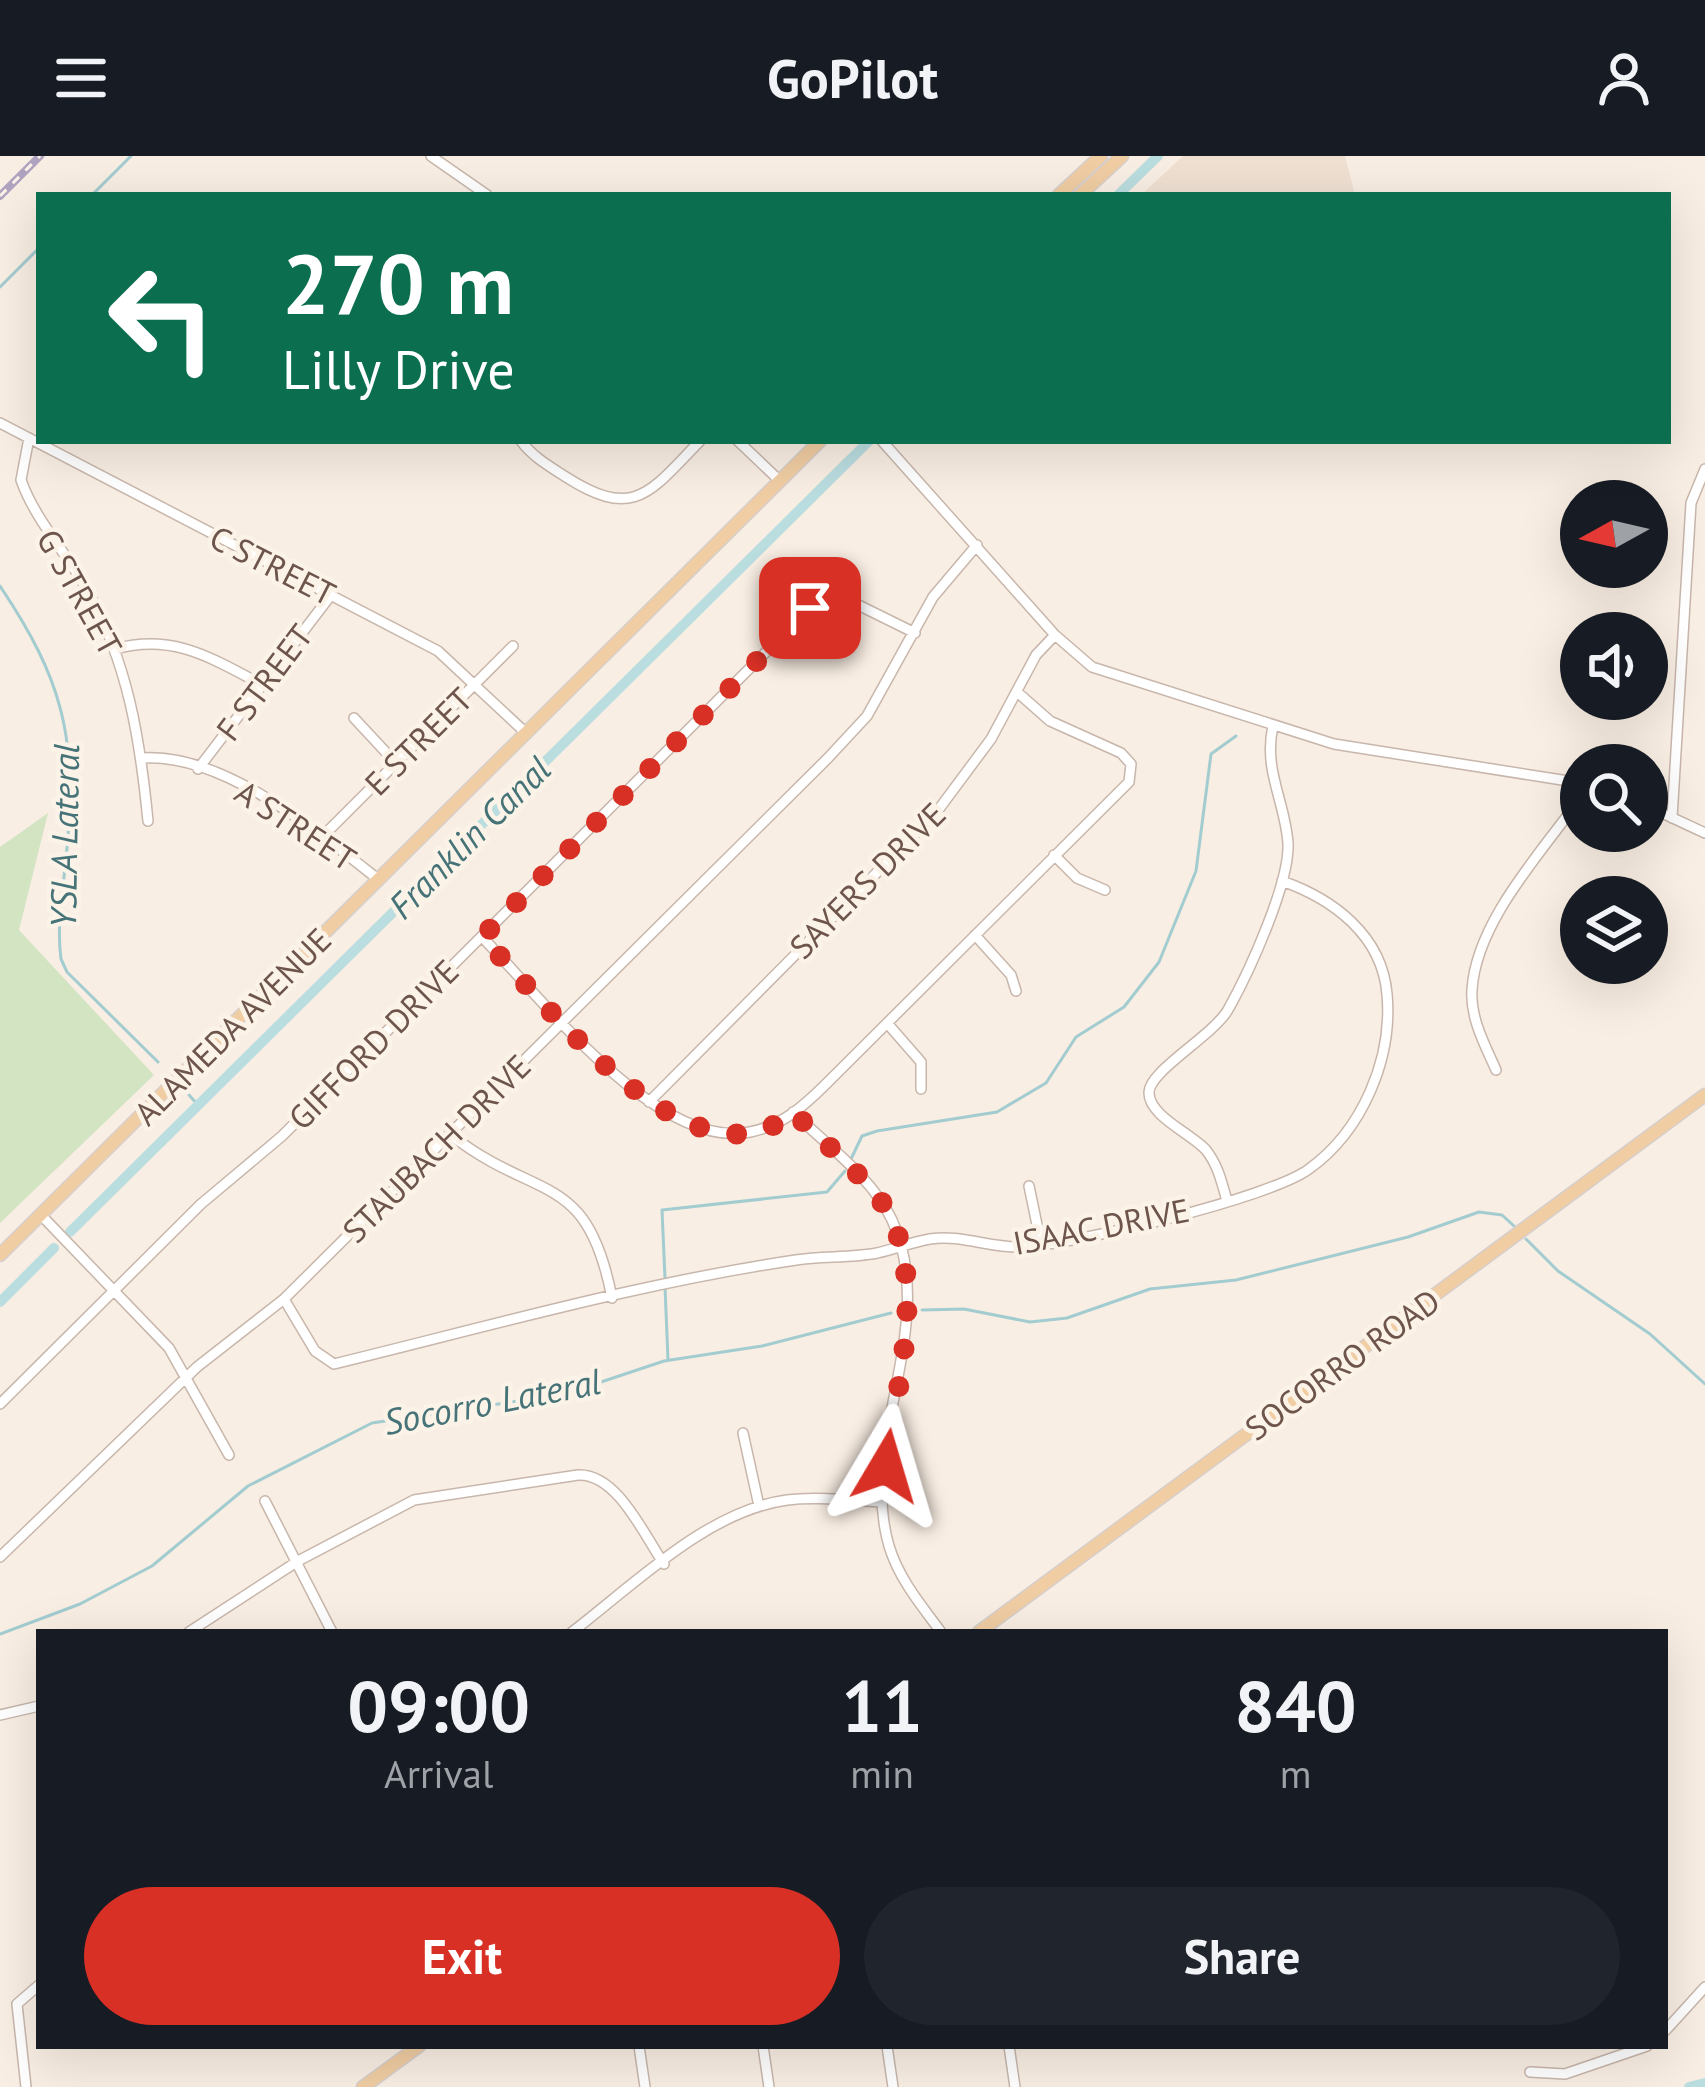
<!DOCTYPE html>
<style>
body{margin:0;font-family:"PT Sans",sans-serif;background:#20242c;color:#f1f3f6;height:100vh;display:flex;flex-direction:column;font-size:45px;white-space:nowrap}
*{box-sizing:border-box;margin:0}
p{font-size:39px;color:#9ea1a6}
.icon{flex:none;width:66px;height:66px;fill:none;stroke:currentColor;stroke-width:2;stroke-linecap:round;stroke-linejoin:round}
.map{position:relative;flex:1;overflow:hidden}
.drawer{position:absolute;left:36px;top:1473px;width:1632px;height:420px;display:flex;flex-direction:column;background:#171b24;border-radius:0px;box-shadow:0 12px 48px #0002}
.drawer>*{flex:none}
.hud{position:absolute;left:36px;top:36px;width:1635px;height:252px;border-radius:0px;box-shadow:0 12px 48px #0002;background:#0b6e4f;color:#fff;overflow:hidden}
.needle{width:78px;rotate:262deg}
.fabs{position:absolute;left:1560px;top:324px;display:grid;gap:24px}
.fabs a{display:grid;place-items:center;width:108px;height:108px;border-radius:50%;background:#171b24;box-shadow:0 12px 48px #0002;font-size:60px}
.pin{position:absolute;display:grid;place-items:center;width:102px;height:102px;color:#fff;margin:-51px;border-radius:24px;box-shadow:0 6px 18px #0006}
.me{position:absolute;width:132px;margin:-66px;rotate:7deg;stroke-linejoin:round;filter:drop-shadow(0 0 9px #0008)}
.turn{display:flex;align-items:center;gap:42px;height:252px;padding:0 48px;font-size:54px}
.turn .icon{width:156px;height:156px;stroke-width:2.5}
.turn b{display:block;font-size:84px;line-height:102px}
.eta{display:flex;justify-content:space-evenly;align-items:center;height:204px;text-align:center}
.eta b{font-size:72px;font-weight:700;line-height:84px}
.cta{display:flex;gap:24px;margin-top:auto;padding:24px 48px}
.cta a{flex:1;height:138px;border-radius:72px;background:#d93025;color:#fff;font-size:48px;font-weight:700;line-height:138px;text-align:center}
.cta a+a{background:#20242c;color:#f1f3f6}
header{display:flex;justify-content:space-between;align-items:center;height:156px;padding:0 48px;background:#171b24;font-size:54px;font-weight:700}
.map>svg:first-child{display:block}
.residential{fill:#efe0d2}
.green{fill:#d3e4c3}
.lines{fill:none;stroke-linecap:round;stroke-linejoin:round}
.stream{stroke:#a2ccd0;stroke-width:3}
.canal{stroke:#badddf;stroke-width:10}
.minor-casing{stroke:#c8b6ab;stroke-width:12}
.major-casing{stroke:#d6cfcd;stroke-width:15}
.minor{stroke:#fff;stroke-width:9}
.major{stroke:#f0cda3;stroke-width:12}
.rail-casing{stroke:#b0a3c0;stroke-width:8}
.rail{stroke:#fcf3e8;stroke-width:3;stroke-dasharray:9;stroke-linecap:butt}
.route{stroke:#d93025;stroke-width:21;stroke-dasharray:0 37.8}
.labels{text-anchor:middle;dominant-baseline:central;stroke-width:9;stroke-linejoin:round;paint-order:stroke}
.street-label{font-size:33px;fill:#6d554c;stroke:#fcf3e8}
.water-label{font-size:36px;font-style:italic;fill:#467377;stroke:#fcf3e8}
</style>
<header><svg class="icon" aria-label="menu" viewBox="0 0 24 24"><path d="M4 6h16M4 12h16M4 18h16"/></svg>GoPilot<svg class="icon" aria-label="person" viewBox="0 0 24 24"><circle cx="12" cy="8" r="4"/><path d="M4 21q1-7 8-7t8 7"/></svg></header>
<div class="map">
<svg width="1705" height="1931" viewBox="0 0 1705 1931">
<rect width="100%" height="100%" fill="#f9eee3"/>
<path class="residential" d="M1183,0H1345L1355,39H1141Z"/>
<path class="green" d="M48,657L19,774L154,919L0,1067V691Z"/>
<g class="lines">
<path class="stream" d="M92,39L131,0
M0,131L39,92
M0,430C63,524 77,581 67,692C64,728 56,768 61,803L67,816L158,906
M189,939L198,949
M850,1005L862,980L877,975L997,956L1046,927L1076,881L1124,851L1159,806L1196,715L1211,598L1236,580
M1526,1083L1558,1115L1650,1178L1705,1228
M665,1122L662,1054L827,1036L845,1015
M665,1131L668,1204
M922,1154L964,1153L1030,1166L1067,1162L1150,1133L1236,1124L1408,1081L1479,1056L1502,1059L1514,1070
M0,1478L80,1448L152,1410L248,1330L372,1267L565,1238L664,1205L762,1190L891,1157"/>
<path class="canal" d="M1118,39L1158,0
M70,1076L869,285
M0,1146L54,1092
M1689,1931L1705,1927"/>
<defs>
<path id="minor" d="M431,0L487,39
M0,267L438,495L527,578
M29,282L21,324C35,364 67,397 87,434C128,507 140,583 148,665
M521,285C533,301 549,310 566,321C635,365 650,336 700,285
M738,285L780,325
M882,285L1055,479L1092,511L1334,588L1581,627
M115,493C173,477 211,502 261,528
M354,562L395,606
M142,602C223,596 319,677 379,724
M198,613L331,439
M1647,650L1705,677
M1672,662L1691,347L1705,313
M323,680L513,490
M1054,699L1077,722L1105,734
M975,779L1011,819L1016,835
M482,781C541,841 657,995 750,976C782,970 805,949 827,927L1129,626L1131,608L1121,597L1050,565L1017,536
M887,867L921,906V933
M1496,914C1485,889 1470,862 1472,834C1476,765 1543,695 1581,641
M649,946L936,657L991,583L1036,499L1055,479
M793,956C826,989 872,1021 892,1064C940,1169 858,1284 889,1390C899,1423 921,1449 941,1476
M451,979C538,1047 587,1013 612,1142
M1029,1030L1041,1088
M1227,1045C1222,1027 1218,1009 1206,994C1192,978 1149,960 1149,937C1148,915 1215,879 1229,852C1249,816 1290,727 1288,687C1285,645 1263,614 1273,570
M41,1059L169,1192L229,1299
M284,1143L315,1195L334,1208C486,1171 640,1127 796,1104C823,1100 851,1102 877,1097C895,1093 912,1086 930,1083C960,1078 990,1092 1020,1091C1072,1089 1270,1042 1309,1013C1362,975 1393,903 1387,838C1382,779 1333,743 1282,725
M0,1248L201,1048L282,980L818,444L842,441L915,477
M743,1277L759,1350
M265,1345L332,1476
M0,1401L197,1211L284,1143L828,602L867,560L933,441L977,389
M189,1476L298,1405L414,1344L578,1319C617,1317 644,1379 664,1408
M572,1476C635,1428 707,1355 787,1344C818,1340 851,1345 882,1346
M0,1559L39,1550
M1665,1875L1705,1831
M639,1890L645,1931
M763,1890L769,1931
M887,1890L893,1931
M1009,1890L1015,1931
M1530,1916L1565,1918L1647,1890
M26,1931L17,1848L39,1829"/>
<path id="major" d="M1059,39L1101,0
M1080,39L1122,0
M0,1099L820,285
M979,1476L1705,939
M363,1931L419,1890"/>
</defs>
<use href="#minor" class="minor-casing"/>
<use href="#major" class="major-casing"/>
<use href="#minor" class="minor"/>
<use href="#major" class="major"/>
<defs>
<path id="rail" d="M0,40L40,0"/>
</defs>
<use href="#rail" class="rail-casing"/>
<use href="#rail" class="rail"/>
</g>
<g class="lines">
<path class="route" d="M810,452L482,781C544,844 694,1044 793,956C821,984 853,1010 878,1041C932,1111 896,1230 886,1310"/>
</g>
<g class="labels">
<g class="street-label">
<text transform="translate(273 409) rotate(27)">C STREET</text>
<text transform="translate(80 436) rotate(61)">G STREET</text>
<text transform="translate(264 526) rotate(-53)">F STREET</text>
<text transform="translate(418 585) rotate(-45)">E STREET</text>
<text transform="translate(296 669) rotate(33)">A STREET</text>
<text transform="translate(867 724) rotate(-45)">SAYERS DRIVE</text>
<text transform="translate(232 870) rotate(-45)">ALAMEDA AVENUE</text>
<text transform="translate(373 888) rotate(-45)">GIFFORD DRIVE</text>
<text transform="translate(436 992) rotate(-45)">STAUBACH DRIVE</text>
<text transform="translate(1101 1070) rotate(-11)">ISAAC DRIVE</text>
<text transform="translate(1342 1208) rotate(-36)">SOCORRO ROAD</text>
</g>
<g class="water-label">
<text transform="translate(64 680) rotate(-89)">YSLA Lateral</text>
<text transform="translate(469 681) rotate(-45)">Franklin Canal</text>
<text transform="translate(492 1245) rotate(-11)">Socorro Lateral</text>
</g>
</g>
</svg>
<div class="fabs">
<a><svg class="needle" viewBox="-14 -14 28 28"><path d="M0-13l5 13h-10z" fill="#e53935"/><path d="M0 13l5-13h-10z" fill="#9ea1a6"/></svg></a>
<a><svg class="icon" aria-label="sound" viewBox="0 0 24 24"><path d="M4 9h4l5-4v14l-5-4H4zM17 9q2 3 0 6"/></svg></a>
<a><svg class="icon" aria-label="search" viewBox="0 0 24 24"><circle cx="10" cy="10" r="6"/><path d="M15 15l6 6"/></svg></a>
<a><svg class="icon" aria-label="layers" viewBox="0 0 24 24"><path d="M12 4l9 5-9 5-9-5zM3 14l9 5 9-5"/></svg></a>
</div>
<div class="pin" style="left:810px;top:452px;background:#d93025"><svg class="icon" aria-label="arrive" viewBox="0 0 24 24"><path d="M6 21V4h12l-3 4 3 4H6"/></svg></div>
<svg class="me" style="left:886px;top:1310px" viewBox="-20 -20 40 40"><path d="M0-17L14 15 0 8-14 15z" fill="#d93025" stroke="#fff" stroke-width="4"/></svg>
<div class="hud">
<div class="turn"><svg class="icon" aria-label="left" viewBox="0 0 24 24"><path d="M17 20v-9H6M10 6l-5 5 5 5"/></svg><div><b>270 m</b>Lilly Drive</div></div>
</div>
<section class="drawer">
<div class="eta">
<div><b>09:00</b><p>Arrival</p></div>
<div><b>11</b><p>min</p></div>
<div><b>840</b><p>m</p></div>
</div>
<div class="cta"><a>Exit</a><a>Share</a></div>
</section>
</div>
